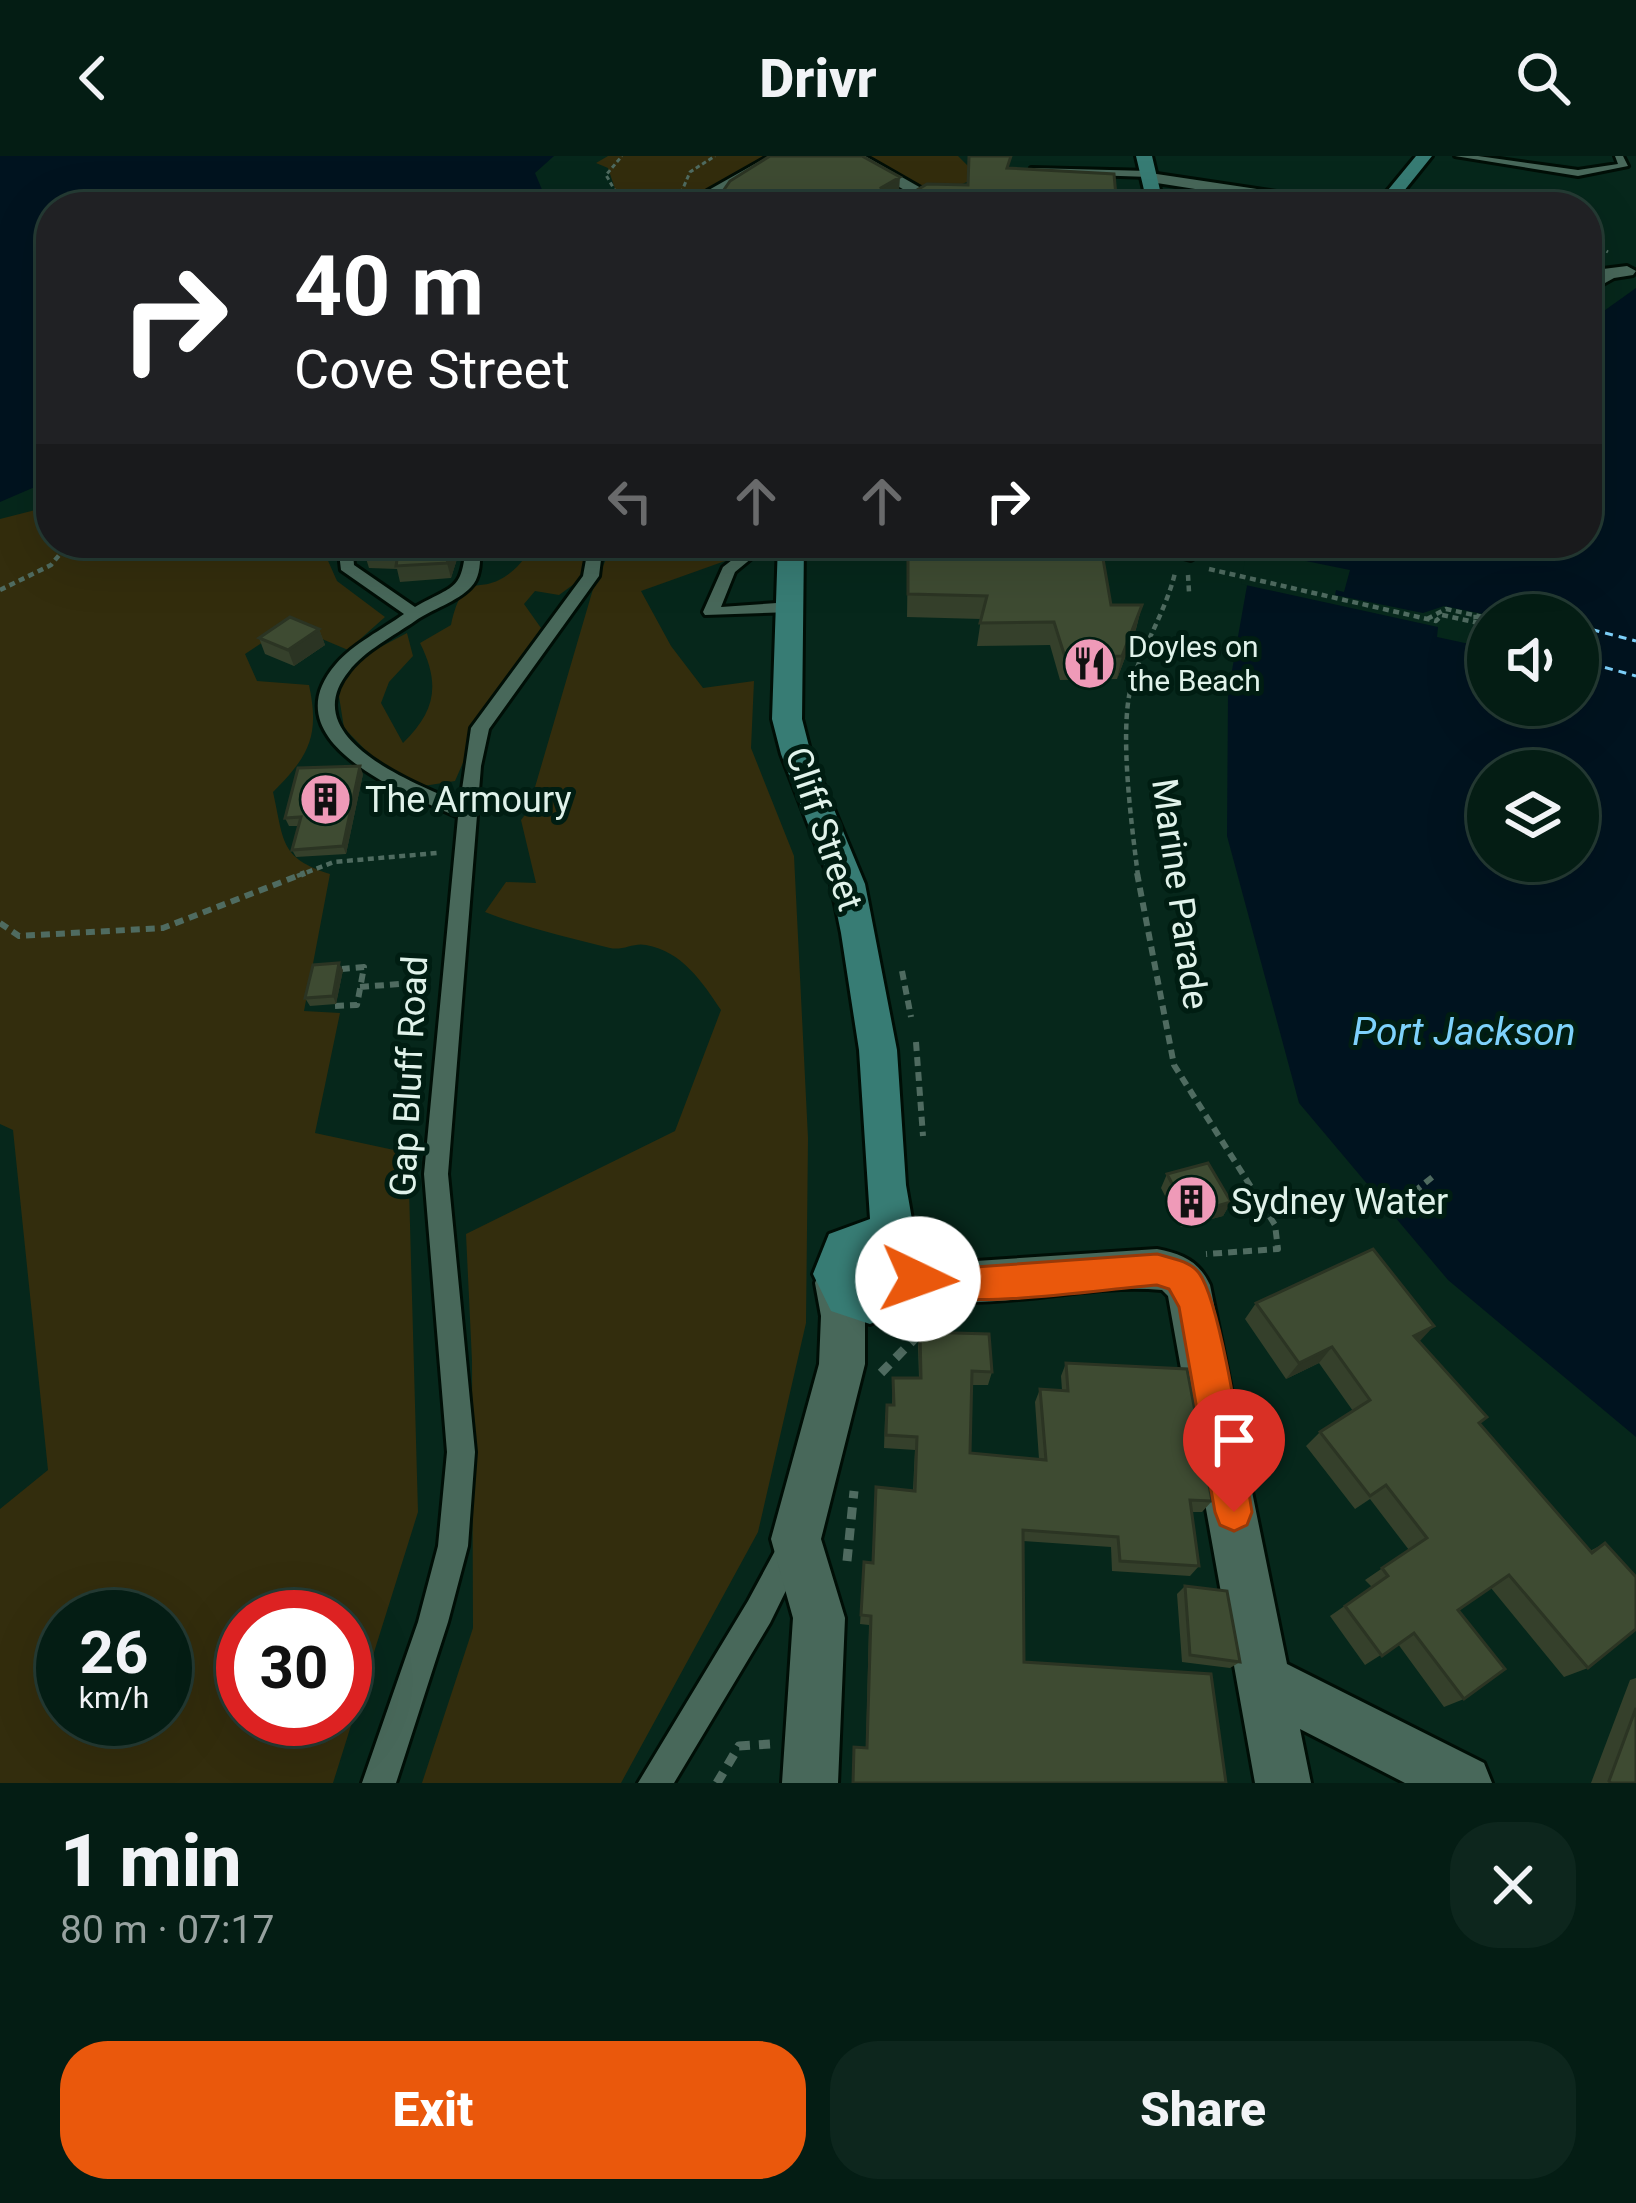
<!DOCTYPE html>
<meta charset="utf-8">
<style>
body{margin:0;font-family:Roboto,sans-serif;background:#0d261d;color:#f1f3f6;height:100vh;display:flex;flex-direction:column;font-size:45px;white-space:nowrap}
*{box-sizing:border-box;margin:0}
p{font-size:39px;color:#97a2a0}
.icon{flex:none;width:66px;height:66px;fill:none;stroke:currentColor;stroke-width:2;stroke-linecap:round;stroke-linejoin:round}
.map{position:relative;height:1627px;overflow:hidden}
.sheet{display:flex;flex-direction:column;background:#041d14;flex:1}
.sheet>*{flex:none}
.hud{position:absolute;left:36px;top:36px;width:1566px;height:366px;border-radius:48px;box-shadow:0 12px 48px #0002,0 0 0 3px #253b34;background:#202124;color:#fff;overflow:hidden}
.fabs{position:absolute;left:1467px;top:438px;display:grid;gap:24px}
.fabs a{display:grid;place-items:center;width:132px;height:132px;border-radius:50%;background:#041d14;box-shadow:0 12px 48px #0002,0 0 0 3px #253b34;font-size:60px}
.speed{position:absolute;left:36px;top:1434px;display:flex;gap:24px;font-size:60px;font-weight:700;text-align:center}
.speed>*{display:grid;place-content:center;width:156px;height:156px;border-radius:50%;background:#041d14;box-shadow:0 12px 48px #0002,0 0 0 3px #253b34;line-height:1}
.speed small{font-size:30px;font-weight:400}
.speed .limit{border:18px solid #d22;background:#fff;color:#111}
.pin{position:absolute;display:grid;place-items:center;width:102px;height:102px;color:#fff;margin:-123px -51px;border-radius:50% 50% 50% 0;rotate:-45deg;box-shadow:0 0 12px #0007}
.pin .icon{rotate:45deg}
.me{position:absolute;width:132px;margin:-66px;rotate:93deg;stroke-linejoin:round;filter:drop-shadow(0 0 9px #0008)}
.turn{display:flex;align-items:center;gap:42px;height:252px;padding:0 60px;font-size:54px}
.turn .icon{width:156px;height:156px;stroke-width:2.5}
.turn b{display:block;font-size:84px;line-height:102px}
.lanes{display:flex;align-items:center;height:114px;padding:0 60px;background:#0003;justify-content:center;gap:60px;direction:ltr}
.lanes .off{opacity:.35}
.round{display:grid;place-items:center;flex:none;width:126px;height:126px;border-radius:48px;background:#0d261d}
.headline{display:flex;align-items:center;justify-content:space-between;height:204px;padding:0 60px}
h1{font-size:72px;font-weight:800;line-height:90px}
.primary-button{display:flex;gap:24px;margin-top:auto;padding:24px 60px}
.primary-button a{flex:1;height:138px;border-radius:48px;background:#ea580c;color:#fff;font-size:48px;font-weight:800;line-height:138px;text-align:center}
.primary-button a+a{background:#0d261d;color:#f1f3f6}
header{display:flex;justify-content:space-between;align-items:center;height:156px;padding:0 60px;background:#041d14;font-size:54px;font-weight:800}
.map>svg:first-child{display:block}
.green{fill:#332d0d;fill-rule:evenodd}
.water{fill:#00131f;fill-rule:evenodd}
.pier{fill:#06271b}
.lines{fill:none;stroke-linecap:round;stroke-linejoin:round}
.ferry{stroke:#7ed2fc;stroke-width:3;stroke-dasharray:8 6;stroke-linecap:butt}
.lane-casing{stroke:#000e06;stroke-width:6}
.street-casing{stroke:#000e06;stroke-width:6}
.secondary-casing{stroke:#000e06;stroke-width:6}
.path-far3{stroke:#4f6b60;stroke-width:3;stroke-dasharray:4.5 3;stroke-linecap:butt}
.path-far2{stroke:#4f6b60;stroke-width:4.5;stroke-dasharray:6 4.5;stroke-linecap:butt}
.path-far1{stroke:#4f6b60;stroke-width:6;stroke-dasharray:9 6;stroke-linecap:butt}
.path{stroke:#4f6b60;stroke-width:9;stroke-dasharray:12 9;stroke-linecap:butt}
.lane{fill:#48685a;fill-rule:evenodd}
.street{fill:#48685a;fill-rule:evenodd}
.secondary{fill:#377c74;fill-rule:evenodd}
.wall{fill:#35402b}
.shaded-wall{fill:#2b3423}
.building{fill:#3e4b32;stroke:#2b3423;stroke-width:3}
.route{fill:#ea580c;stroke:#983908;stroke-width:3}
.labels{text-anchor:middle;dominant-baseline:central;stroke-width:10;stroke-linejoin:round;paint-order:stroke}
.far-poi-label{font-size:30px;fill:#e0f2ea;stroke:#001d12;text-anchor:start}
.poi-label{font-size:36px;fill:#e0f2ea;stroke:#001d12;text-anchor:start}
.street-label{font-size:36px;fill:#e0f2ea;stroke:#001d12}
.water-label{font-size:39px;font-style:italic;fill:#7ed2fc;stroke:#001d12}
</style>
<header><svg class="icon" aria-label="back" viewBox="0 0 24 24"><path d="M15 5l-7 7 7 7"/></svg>Drivr<svg class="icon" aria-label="search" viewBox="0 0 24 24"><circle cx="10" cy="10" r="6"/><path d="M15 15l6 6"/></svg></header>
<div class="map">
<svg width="1636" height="1627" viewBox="0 0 1636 1627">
<rect width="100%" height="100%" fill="#06271b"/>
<path class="green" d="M608,0H770L699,41L694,51H616L617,39L608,12L596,7Z
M850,0H958L979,21L938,38Z
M51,350V387H332L325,398L337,425L385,461L348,494L289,469L245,498L257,525L309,529C320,580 309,600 273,636C284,684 279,702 330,718L304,855L340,857L315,977L408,997L418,1356L333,1627H0V1353L48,1314L13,974L0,968V363ZM63,1461H165V1563H63ZM243,1461H345V1563H243Z
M535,387H588L581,423L559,439L535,435L524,448L541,472L469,593L455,625L417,631L379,608L344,572L338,534L350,507L407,477L413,500L389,526L381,547L403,587C435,556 441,529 420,487L451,469C465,409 477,443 510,417C520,410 528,397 535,387Z
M613,387H752L739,400L641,435L671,490L703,532L754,525L751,592L794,700L808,982L806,1167L758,1376L621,1627H422L473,1472L472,1205L466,1078L675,975L721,854C703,827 682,795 646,789C634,786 623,795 610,792C567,781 526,772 485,756L506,726L536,727L521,664L528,655L593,433Z"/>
<path class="water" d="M0,0H554L535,17L543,36L566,51H51V324L0,346Z
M1636,132V1281L1448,1124L1299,947L1227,680L1228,537L1251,407L1274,387H1587V167ZM1488,459H1578V549H1488ZM1488,615H1578V705H1488Z"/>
<path class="pier" d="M1256,395L1350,414L1344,436L1336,434L1335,439L1423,457L1444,450L1488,459V492L1437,481L1438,471L1241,428L1245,404Z"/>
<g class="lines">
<path class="ferry" d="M1578,470L1636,485
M1578,504L1636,520"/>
<defs>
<path id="lane" d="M1455,0H1478L1578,14L1618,8L1615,0H1623L1628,10L1578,20Z
M1031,12L1149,15L1154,18L1149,21L1034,17Z
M346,387H361L353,397L354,409L415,451C455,428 462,436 466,387H480C480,401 482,420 471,431C457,446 432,453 415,465C395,479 364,495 349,515C294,582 414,627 460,647L471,572L583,420L589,387H603L599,420L489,573L481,610L448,1018L475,1296L468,1390L448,1466L396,1627H362L418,1466L438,1390L447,1296L424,1018L458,661C404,637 269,586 336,508C353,488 383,473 404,458L341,414L339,397Z
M754,387H770L735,416L721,451L792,446L800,451L792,456L705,459L703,456L723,411Z
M791,1379L801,1384L806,1394L801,1404L770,1467L674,1627H638L748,1445L781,1384Z"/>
<path id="street" d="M769,0H788L719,41L712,51H696L707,35Z
M845,0H865L928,36L904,51H883L908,36Z
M1150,17L1343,46L1351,51H1310L1144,25V19Z
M1627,110L1636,115L1633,119L1614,122L1587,137V123L1603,113Z
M859,387H1075C1050,409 911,396 872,395Z
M1146,387H1221L1191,404L1150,392Z
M1157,1093C1182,1098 1199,1105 1210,1129L1287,1508L1484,1607L1492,1627H1405L1300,1573L1311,1627H1255L1168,1140L1162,1134C1070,1125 975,1167 885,1132L878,1118L885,1104L900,1098L961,1106Z
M837,1106L853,1112L865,1160V1208L821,1383L845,1462L838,1627H782L793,1462L771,1383L819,1208L821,1160L815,1127L821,1112Z"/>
<path id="secondary" d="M1136,0H1152L1164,51H1148Z
M1416,0H1432L1391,51H1374Z
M778,387H804L802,563L811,598L865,728L897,894L906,1029L921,1115L906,1153L870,1168L831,1155L813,1118L829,1078L870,1063L859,894L841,777L831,728L781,598L772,563ZM864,1102L877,1109V1120L871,1126L857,1120V1109Z"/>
</defs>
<use href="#lane" class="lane-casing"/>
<use href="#street" class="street-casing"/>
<use href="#secondary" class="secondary-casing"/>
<path class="path-far3" d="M615,51L618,40L606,19L622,0
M675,51L690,16L715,0
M1587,84L1608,96"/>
<path class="path-far2" d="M1209,413L1436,465L1442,459L1488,469
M1188,419L1189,436
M0,434L51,409L69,387
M1427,463L1446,453L1483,461H1469
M297,720L334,706L437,697
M1138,720C1132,672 1119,577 1131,531C1141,492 1165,458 1175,417"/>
<path class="path-far1" d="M1137,717L1174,909L1275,1069L1278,1093L1206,1098
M0,767L19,780L163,772L305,717
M902,815L911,861
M360,831L425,826
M335,850L357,849L364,811L342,813
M916,886L923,980
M1390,1055L1435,1019"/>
<path class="path" d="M881,1217L929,1168L930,1160
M847,1405L854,1335
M717,1627L739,1590L770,1588"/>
<use href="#lane" class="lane"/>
<use href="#street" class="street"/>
<use href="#secondary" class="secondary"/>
</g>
<path class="wall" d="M366,387H462L451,422L400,426L397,413L369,412L364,396Z
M908,387L1111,449H1142L1136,473L1117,523L1060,524L1050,489L977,490L981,463L907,461Z
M319,473L325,489L294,510L265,498L259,482Z
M363,618L346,698L296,701L292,694L299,670H289L285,662Z
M343,814L336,848L310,850L305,842Z
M1167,1018L1231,1046L1223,1060L1181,1071L1161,1032Z
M1256,1147L1419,1186L1480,1268L1590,1395L1605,1387L1588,1512L1564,1521L1491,1432L1458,1454L1464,1543L1444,1551L1398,1488L1365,1509L1330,1460L1372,1431L1365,1424L1409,1394L1370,1343L1355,1353L1306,1290L1320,1276L1353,1255L1319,1207L1286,1223L1245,1163Z
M920,1176L992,1216L988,1229H971L970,1297L1039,1303L1035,1246L1040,1233L1062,1234L1061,1220L1066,1207L1212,1345L1202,1356H1192L1199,1410L1190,1420L1112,1415L1111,1391L1023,1385L866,1591L869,1469L860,1468L864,1406L872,1407L876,1331L913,1334L915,1294L884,1292L885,1262L887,1249H892L893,1222H919L918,1190Z
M1185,1430L1240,1506L1230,1512L1182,1506L1177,1438Z
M1636,1522V1627H1591L1630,1524Z"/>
<path class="shaded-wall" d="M900,21L899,36L881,47V32Z
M453,387H462L451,422L447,407Z
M1142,449L1136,473L1117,523L1122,500Z
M319,473L325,489L294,510L288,494Z
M360,610L363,618L346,698L343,690Z
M339,807L343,814L336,848L333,840Z
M1231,1046L1223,1060L1181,1071L1188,1058Z
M1434,1170L1419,1186L1414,1180Z
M1332,1191L1319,1207L1286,1223L1299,1207Z"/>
<path class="building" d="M770,0H862L900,21L881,32L884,40H907L927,28L968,29L969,0H1011L1007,12L1114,18L1117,51H712L730,25Z
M366,387H453L447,407L396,410L398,398L364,396Z
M908,387H1003L1101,391L1111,449H1142L1122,500L1065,501L1054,466L980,467L987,440L908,438Z
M290,461L319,473L288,494L259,482Z
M360,610L343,690L292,694L301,661L285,662L298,612Z
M339,807L333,840L305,842L313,809Z
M1208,1007L1231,1046L1188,1058L1167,1018Z
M1373,1093L1434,1170L1414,1180L1487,1261L1479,1267L1592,1397L1605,1387L1636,1421V1473L1588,1512L1509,1419L1458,1454L1505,1513L1464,1543L1414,1477L1382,1500L1345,1450L1388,1420L1382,1412L1427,1382L1386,1329L1370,1340L1320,1276L1370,1244L1332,1191L1299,1207L1256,1147Z
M920,1176L989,1178L992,1216L972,1215L970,1297L1046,1304L1040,1233L1068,1235L1066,1207L1187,1213L1212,1345L1190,1344L1199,1410L1120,1405L1118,1381L1023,1374L1024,1506L1211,1518L1226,1627H853L854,1591L867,1592L871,1460L861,1459L864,1406L873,1407L876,1331L915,1335L917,1281L886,1279L887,1249H894L893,1222H921Z
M1185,1430L1227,1435L1240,1506L1190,1499Z
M1636,1552V1627H1611L1609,1625Z"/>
<path class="route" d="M1157,1098C1171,1102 1190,1105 1199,1117C1222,1148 1244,1309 1252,1356L1247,1369L1234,1375L1220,1369L1215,1356L1179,1151L1169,1133L1157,1129C1092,1134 964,1156 906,1134L901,1123L906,1112L918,1107L961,1112Z"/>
<defs>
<symbol id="restaurant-disc" viewBox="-11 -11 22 22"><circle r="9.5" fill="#ef9ab8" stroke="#001d12"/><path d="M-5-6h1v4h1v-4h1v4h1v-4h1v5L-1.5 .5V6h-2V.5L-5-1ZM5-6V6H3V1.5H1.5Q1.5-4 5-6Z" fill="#111"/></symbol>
<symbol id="building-disc" viewBox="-11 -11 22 22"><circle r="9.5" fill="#ef9ab8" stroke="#001d12"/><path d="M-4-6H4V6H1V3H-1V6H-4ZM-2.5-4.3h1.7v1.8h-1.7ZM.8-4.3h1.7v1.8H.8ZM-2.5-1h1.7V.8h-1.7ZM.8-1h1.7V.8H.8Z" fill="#111"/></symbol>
</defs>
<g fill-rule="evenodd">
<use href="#restaurant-disc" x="1060" y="478" width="59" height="59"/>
<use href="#building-disc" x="296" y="614" width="59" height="59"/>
<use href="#building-disc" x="1162" y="1016" width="59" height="59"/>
</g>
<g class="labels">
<g class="far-poi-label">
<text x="1128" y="490">Doyles on<tspan x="1128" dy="34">the Beach</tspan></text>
</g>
<g class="poi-label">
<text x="365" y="644">The Armoury</text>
<text x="1231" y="1046">Sydney Water</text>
</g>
<g class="street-label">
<text transform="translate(824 673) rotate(71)">Cliff Street</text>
<text transform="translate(1180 738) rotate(82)">Marine Parade</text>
<text transform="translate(409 920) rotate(-87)">Gap Bluff Road</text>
</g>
<g class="water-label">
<text x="1464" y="876">Port Jackson</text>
</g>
</g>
</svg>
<div class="fabs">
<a><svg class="icon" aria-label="sound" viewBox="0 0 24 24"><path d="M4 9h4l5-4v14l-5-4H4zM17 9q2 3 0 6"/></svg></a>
<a><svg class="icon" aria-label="layers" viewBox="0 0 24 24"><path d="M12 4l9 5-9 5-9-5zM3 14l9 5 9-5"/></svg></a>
</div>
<div class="speed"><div>26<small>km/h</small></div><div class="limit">30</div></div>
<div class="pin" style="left:1234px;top:1356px;background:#d93025"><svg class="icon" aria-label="arrive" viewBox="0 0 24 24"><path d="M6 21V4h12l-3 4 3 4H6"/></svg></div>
<svg class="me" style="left:918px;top:1123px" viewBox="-20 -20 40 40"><circle r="19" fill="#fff"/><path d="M0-13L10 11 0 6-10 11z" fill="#ea580c"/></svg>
<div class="hud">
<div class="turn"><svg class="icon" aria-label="right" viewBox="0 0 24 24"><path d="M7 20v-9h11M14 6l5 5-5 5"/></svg><div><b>40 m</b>Cove Street</div></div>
<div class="lanes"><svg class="icon off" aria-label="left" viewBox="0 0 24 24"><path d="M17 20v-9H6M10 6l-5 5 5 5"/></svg><svg class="icon off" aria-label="ahead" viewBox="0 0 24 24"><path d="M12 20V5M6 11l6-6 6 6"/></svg><svg class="icon off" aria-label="ahead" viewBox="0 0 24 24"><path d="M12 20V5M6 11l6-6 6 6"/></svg><svg class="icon" aria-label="right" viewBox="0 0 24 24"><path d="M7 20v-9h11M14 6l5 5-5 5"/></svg></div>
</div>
</div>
<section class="sheet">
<div class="headline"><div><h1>1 min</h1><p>80 m · 07:17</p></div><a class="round"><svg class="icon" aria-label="close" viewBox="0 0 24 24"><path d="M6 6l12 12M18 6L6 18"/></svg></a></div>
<div class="primary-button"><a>Exit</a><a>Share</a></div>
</section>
